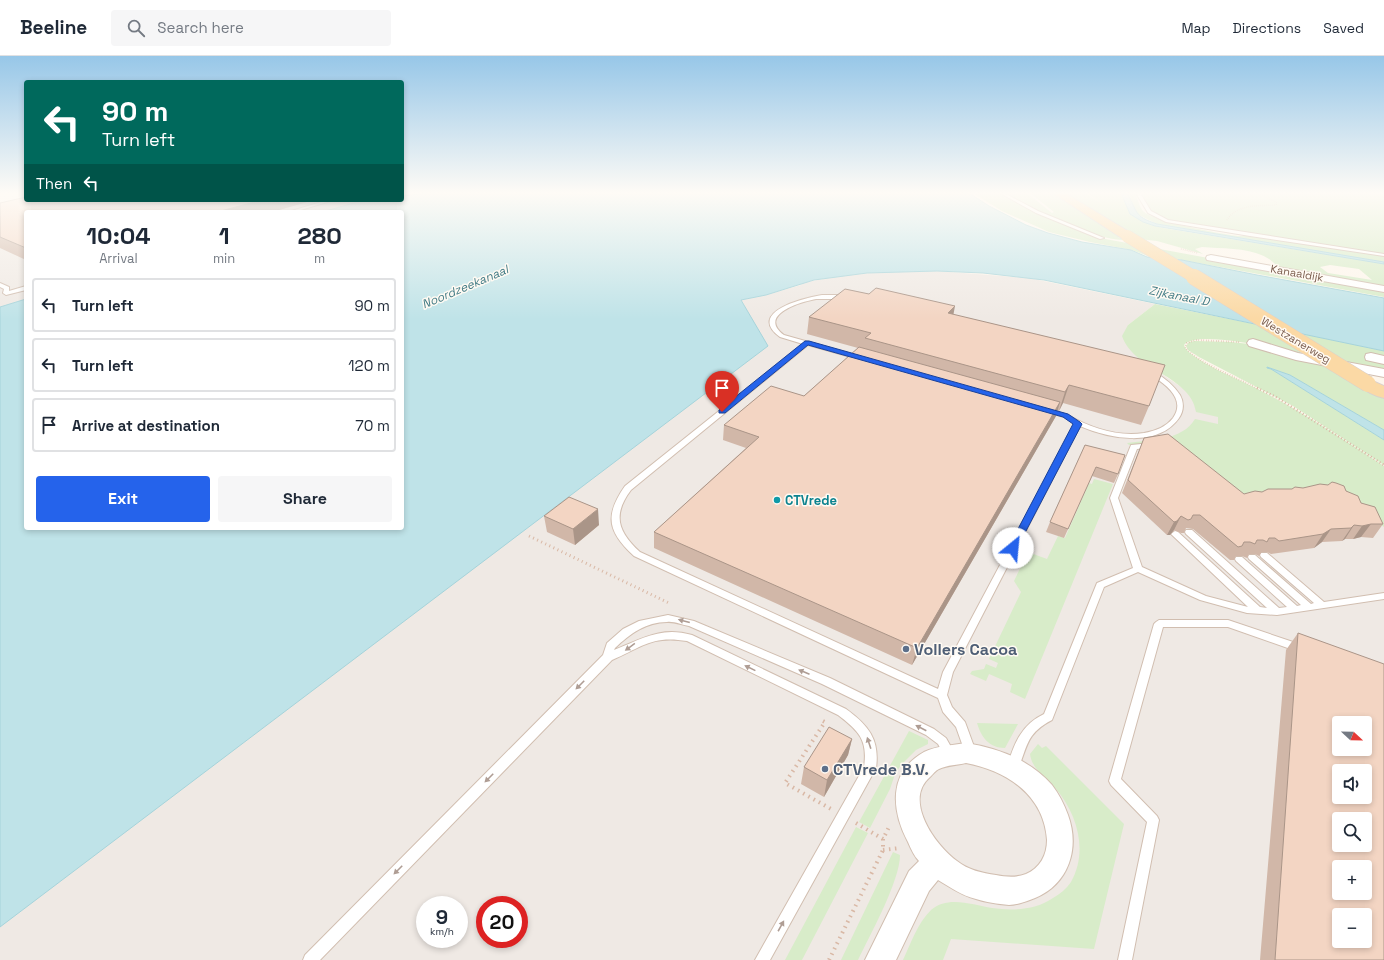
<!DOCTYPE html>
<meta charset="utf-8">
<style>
body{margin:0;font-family:"Space Grotesk",sans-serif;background:#f6f6f7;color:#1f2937;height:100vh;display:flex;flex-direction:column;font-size:15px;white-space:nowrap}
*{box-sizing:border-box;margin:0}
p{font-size:13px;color:#747a83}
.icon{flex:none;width:22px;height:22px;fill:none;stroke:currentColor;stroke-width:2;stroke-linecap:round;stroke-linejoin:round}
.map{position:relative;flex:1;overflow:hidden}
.sheet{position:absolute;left:24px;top:154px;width:380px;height:320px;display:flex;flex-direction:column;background:#fff;border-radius:4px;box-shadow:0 2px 6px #0003}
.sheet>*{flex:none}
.banner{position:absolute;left:24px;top:24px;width:380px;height:122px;border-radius:4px;box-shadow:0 2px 6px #0003;background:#00695c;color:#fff;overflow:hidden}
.needle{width:26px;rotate:112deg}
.tools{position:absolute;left:1332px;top:660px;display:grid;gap:8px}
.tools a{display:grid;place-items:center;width:40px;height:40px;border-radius:4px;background:#fff;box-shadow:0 2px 6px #0003;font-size:20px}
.speed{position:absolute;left:416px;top:840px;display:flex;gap:8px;font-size:20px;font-weight:700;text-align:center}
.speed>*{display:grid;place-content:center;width:52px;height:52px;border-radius:50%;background:#fff;box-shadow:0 2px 6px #0003;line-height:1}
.speed small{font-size:10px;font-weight:400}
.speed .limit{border:6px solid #d22;background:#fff;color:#111}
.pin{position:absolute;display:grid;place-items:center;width:34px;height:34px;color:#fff;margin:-41px -17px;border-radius:50% 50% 50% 0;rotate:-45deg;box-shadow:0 0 4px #0007}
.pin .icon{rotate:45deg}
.me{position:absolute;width:44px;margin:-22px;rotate:28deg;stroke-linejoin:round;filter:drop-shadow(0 0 3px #0008)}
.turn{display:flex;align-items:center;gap:14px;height:84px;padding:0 12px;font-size:18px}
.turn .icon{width:52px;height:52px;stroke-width:2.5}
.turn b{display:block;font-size:28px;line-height:34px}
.then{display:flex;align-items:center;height:38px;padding:0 12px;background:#0003;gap:8px;font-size:15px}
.eta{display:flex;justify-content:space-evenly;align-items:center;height:68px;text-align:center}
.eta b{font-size:24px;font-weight:700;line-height:28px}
.primary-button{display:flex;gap:8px;margin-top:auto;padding:8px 12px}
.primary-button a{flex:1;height:46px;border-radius:4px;background:#2563eb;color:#fff;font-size:16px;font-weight:700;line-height:46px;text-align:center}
.primary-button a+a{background:#f6f6f7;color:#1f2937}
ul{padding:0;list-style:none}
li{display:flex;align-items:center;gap:12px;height:54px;margin:0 8px 6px;padding:0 4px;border:2px solid #e0e1e3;border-radius:4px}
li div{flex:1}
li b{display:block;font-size:15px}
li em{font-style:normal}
header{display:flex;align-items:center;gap:24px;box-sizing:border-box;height:56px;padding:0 20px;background:#fff;border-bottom:1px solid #e0e1e3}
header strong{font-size:19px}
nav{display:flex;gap:22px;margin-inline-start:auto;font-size:14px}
.search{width:280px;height:36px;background:#f6f6f7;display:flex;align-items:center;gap:10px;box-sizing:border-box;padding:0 14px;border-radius:4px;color:#747a83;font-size:15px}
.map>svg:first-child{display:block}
.industrial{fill:#efe9e4;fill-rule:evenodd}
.green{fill:#d8ecc9;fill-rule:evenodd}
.water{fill:#bfe3e8;stroke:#a5d3da}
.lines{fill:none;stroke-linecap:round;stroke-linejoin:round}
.service-casing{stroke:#d1beb0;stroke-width:2}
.minor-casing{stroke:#d1beb0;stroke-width:2}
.primary-casing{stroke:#dad1cd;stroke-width:2}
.path-far4{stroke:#d9b8a5;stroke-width:1.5;stroke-dasharray:0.5 1.5;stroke-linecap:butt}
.path-far3{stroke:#d9b8a5;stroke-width:2;stroke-dasharray:0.5 2;stroke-linecap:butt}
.path-far2{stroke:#d9b8a5;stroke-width:2.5;stroke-dasharray:1 2.5;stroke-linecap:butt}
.path-far1{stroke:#d9b8a5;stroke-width:3;stroke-dasharray:1 3.5;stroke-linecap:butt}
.path{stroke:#d9b8a5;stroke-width:4;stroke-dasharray:1.5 4.5;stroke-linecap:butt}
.service{fill:#fff;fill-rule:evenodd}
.minor{fill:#fff;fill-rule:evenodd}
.primary{fill:#fbd9a5;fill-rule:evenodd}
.primary-bridge-far1-casing{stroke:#dad1cd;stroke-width:13;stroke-linecap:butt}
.primary-bridge-casing{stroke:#dad1cd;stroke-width:17;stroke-linecap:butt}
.primary-bridge-far1{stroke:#fbd9a5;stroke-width:12}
.primary-bridge{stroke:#fbd9a5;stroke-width:16}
.wall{fill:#d1b7a8}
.shaded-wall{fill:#aa9588}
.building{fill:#f3d5c3;stroke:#aa9588;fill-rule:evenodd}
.oneway{fill:#af9d94}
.route{fill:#2563eb;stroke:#184099}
.culture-dot{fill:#0f9aa8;stroke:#fffaf3;stroke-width:1.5}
.service-dot{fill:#5c6f8a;stroke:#fffaf3;stroke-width:1.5}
.labels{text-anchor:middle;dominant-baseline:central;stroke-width:3;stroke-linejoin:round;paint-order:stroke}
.far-street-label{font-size:11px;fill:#7a5c4d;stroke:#fffaf3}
.far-water-label{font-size:12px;font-style:italic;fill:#437c86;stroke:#fffaf3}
.culture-label{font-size:13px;font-weight:bold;fill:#0d838f;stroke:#fffaf3;text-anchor:start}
.near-service-label{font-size:16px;font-weight:bold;fill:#4e5e75;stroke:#fffaf3;text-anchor:start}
</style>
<header>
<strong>Beeline</strong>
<div class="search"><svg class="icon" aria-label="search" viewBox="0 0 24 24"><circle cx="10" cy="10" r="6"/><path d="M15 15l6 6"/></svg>Search here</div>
<nav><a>Map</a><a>Directions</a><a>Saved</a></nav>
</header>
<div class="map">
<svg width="1384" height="904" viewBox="0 0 1384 904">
<rect width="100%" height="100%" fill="#fdf6ec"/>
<path class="industrial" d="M61,144H362L322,156H26V243L0,251V158Z
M937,215L1029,222L1155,248L1128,269L1140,303L1384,469V904H0V720L402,472L740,244L766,239L801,229V227L840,220L881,216ZM1339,667H1365V693H1339ZM1339,715H1365V741H1339ZM1339,763H1365V789H1339ZM1339,811H1365V837H1339ZM425,849H459V883H425ZM485,849H519V883H485ZM1339,859H1365V885H1339Z"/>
<path class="green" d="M973,137H1000L1036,157L1100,182L1284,216V218L1286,219L1384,234V241L1182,204L1148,200L1132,194L1090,186L1049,176L1002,155Z
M1005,137H1027L1052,157L1054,156L1030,137H1053L1119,180L1118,181L1126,184C1096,185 1030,154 1005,137Z
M1064,137H1085L1101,147L1087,137H1121L1131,159L1143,166L1163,172L1384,208V232L1281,212C1276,210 1274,206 1269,203C1251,191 1223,193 1202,191L1195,193L1203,198L1157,185L1139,183ZM1330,209L1359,213L1372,224L1328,217L1320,211Z
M1127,137H1135C1137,142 1139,149 1142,154C1149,165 1222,178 1238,180H1248L1384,200V206L1157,168L1137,158Z
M1141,137H1384V198L1190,168L1169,164L1153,157Z
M1155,248L1264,270L1314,301C1292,296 1197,272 1184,289C1186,300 1228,319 1239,324C1291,348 1337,379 1384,410V471L1336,438L1235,449L1157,386L1129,389L1127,387C1149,384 1182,385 1195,363L1218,368V361L1196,356C1191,320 1133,314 1122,280L1128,269Z
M1289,275L1384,295V315L1341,306Z
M1195,285L1231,286L1249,288L1317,305L1384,343V374L1290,319L1267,311V312L1271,313L1384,384V409L1293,350L1199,301L1188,294L1186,290L1189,286Z
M1094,423L1113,428L1025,643L1010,636L1012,628L989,618L986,625L970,618L972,615L984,613L986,608L996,612L998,607L989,603L1021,536L1014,525L1028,496L1047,503L1058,480L1065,482L1089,427L1092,428Z
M977,667L1018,668L1005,692C989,692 981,681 977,667Z
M909,675L928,684V688L916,694L901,709L895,718L890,733L870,772L859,766Z
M1038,688L1042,692L1046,690L1124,768L1094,893L951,883L943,904H903C911,887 917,868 931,854C948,839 973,849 992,852C1013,855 1036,854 1053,842C1060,838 1066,833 1071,826C1088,796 1078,759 1056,733C1047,722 1032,714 1030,698Z
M856,771L868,777L802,904H785Z
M893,796L900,799C900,825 870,879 858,904H841Z"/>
<path class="water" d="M427,137H969L989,150L1026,169L1048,177L1082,186L1131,194L1147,201L1182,204L1257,219L1384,242V295L1044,224L983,217L937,215L867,217L814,224L766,239L741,244L768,290L0,871V251L26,243V472H402V156H322L361,145L402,144V140Z
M1121,137H1127C1138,156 1133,160 1157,168L1384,206V208L1155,170L1143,166L1130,158Z
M1267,311L1290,319L1384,374V384L1271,313L1267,312Z"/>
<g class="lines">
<defs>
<path id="service" d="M1000,137H1004L1038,155L1104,182L1100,183L1036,157Z
M1136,137H1140L1151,155L1168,164L1384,198V200L1250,180L1166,166L1148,157Z
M328,144H334L294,156H288Z
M0,227L9,231V235L26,230V234L6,239L3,237L4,233L0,231Z
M822,239H848L885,245L1124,303C1144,310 1168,320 1180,339C1184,346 1184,355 1179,362C1158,392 1110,383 1080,370L953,616L947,639L952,651L965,666L976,696L974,699L970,701L966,699L956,671L943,656L938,642L634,500C608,476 604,460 625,430L803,288L780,281C746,256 804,242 822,239ZM816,243H848L885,249L1120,305C1138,312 1193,334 1173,362C1166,371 1155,375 1144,377C1118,381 1091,372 1068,359L784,279C757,259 800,246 816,243ZM808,289L1064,361L1075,368L943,616L938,633L640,496C618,476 612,459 631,434Z
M1152,387H1155L1156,389L1155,391L1137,393L1118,442L1142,511L1206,540L1248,551L1171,478L1175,475L1178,476L1260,551L1267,552L1186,478L1185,476L1186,474H1192L1279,552L1287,551L1236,505L1235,503L1236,501H1242L1297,550L1301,549L1249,503L1248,501L1249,499H1255L1311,548L1314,547L1261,501L1260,499L1261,497H1267L1324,546L1384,537V543L1277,559L1247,557L1200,544L1138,516L1104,531L1052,664C1025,678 1028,691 1017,715L1013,716L1009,715L1007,711C1014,688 1021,669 1044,658L1097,527L1133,512L1110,442L1131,389Z
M668,559L694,565L830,622L934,673L946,682L955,698L953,701L949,703L945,701L938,688L926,679L822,628L689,570C682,569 674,565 667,566C646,566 630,578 615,592L614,594C642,583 661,570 692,579L846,653C868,669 880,683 876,712L770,904H755L864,711C868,684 859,675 838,659L687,585C652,579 642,591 612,604L320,904H303L305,899L603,599L607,587L623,573L639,565Z
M1159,564H1228L1302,589L1304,592L1302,595L1299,596L1228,571H1163L1121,723L1157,760L1159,764L1132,904H1118L1147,766L1111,729L1109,725L1154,568L1156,566Z"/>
<path id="minor" d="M1211,199L1384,230V236L1207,204L1206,202L1207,200Z
M1253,283L1298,297L1384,313V321L1296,304L1249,290L1247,287L1249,284Z
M1371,297L1384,300V308L1366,304L1365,301L1366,298Z
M966,687C998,692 1030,704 1052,729C1059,738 1064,748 1068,759C1080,792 1069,828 1035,842C1027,845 1018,849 1009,849C998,848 985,846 976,843C962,840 950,831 938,824L929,835L896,904H865L909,815L919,805C914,800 911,793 908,786C891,754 888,716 924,696C936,690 953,689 966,687ZM966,707C1007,715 1044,739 1047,784C1047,799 1040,812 1026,818C1016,822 1006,821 996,819C982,817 968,814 957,805C935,789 903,744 930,721C933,718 936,714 939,713C947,709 958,709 966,707Z"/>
<path id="primary" d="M1053,137H1065L1131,177L1133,180L1131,183H1123Z
M1368,323L1384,330V342C1375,340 1364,335 1359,328L1362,324Z"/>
</defs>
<use href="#service" class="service-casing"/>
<use href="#minor" class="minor-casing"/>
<use href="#primary" class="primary-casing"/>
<path class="path-far4" d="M1227,164C1236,148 1260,150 1276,149L1277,147L1259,137
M1181,193L1198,197"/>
<path class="path-far3" d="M1239,286L1196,284L1187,287L1185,291C1197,307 1240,323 1259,333"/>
<path class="path-far2" d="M1257,332L1276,341L1384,409"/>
<path class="path-far1" d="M529,480L671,548"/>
<path class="path" d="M823,665L825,666L785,727L831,753
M856,767L883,783
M883,794L900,792
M829,904L883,794V783L890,769"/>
<use href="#service" class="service"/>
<use href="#minor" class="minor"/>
<use href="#primary" class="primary"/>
<defs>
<path id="primary-bridge-far1" d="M1127,180L1196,222"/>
<path id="primary-bridge" d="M1194,221L1368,328"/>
</defs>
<use href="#primary-bridge-far1" class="primary-bridge-far1-casing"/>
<use href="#primary-bridge" class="primary-bridge-casing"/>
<use href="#primary-bridge-far1" class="primary-bridge-far1"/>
<use href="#primary-bridge" class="primary-bridge"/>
</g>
<path class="wall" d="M314,144L272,156H26V204L0,192V147Z
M953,259L1149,350L1141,369L1063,347L1059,355L1057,354L1056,360L912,609L654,492V476L746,392L723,384L724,369L804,340L858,292L807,278L809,261Z
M1144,382L1244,438L1262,436L1346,435L1361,447L1383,468L1373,482L1361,481L1353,483H1345L1342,485L1322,486L1314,492L1271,498L1267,496H1262L1259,500L1255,498H1249L1247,502L1242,500H1236L1234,504H1230L1193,473L1186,472L1184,477H1181L1174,474L1170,479H1167L1122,437Z
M1085,389L1118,418L1114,427L1092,420L1064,482L1046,476L1050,466Z
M544,460L599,469L575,489L547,476Z
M1298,577L1384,904H1260L1286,594Z
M852,683L848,699L824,741L801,728L804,711Z"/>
<path class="shaded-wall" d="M262,144H314L272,156H217Z
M955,250L952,266L948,257Z
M1069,329L1063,347L1059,355L1065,336Z
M1060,346L1056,360L912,609L917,592Z
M598,453L599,469L575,489L573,473Z
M1181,460L1174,474L1170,479H1167L1174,466Z
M1371,468L1361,481L1353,483L1362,470Z
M1354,469L1345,483L1342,485L1351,472Z
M1331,473L1322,486L1314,492L1323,478Z
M852,683L848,699L824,741L827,724Z"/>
<path class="building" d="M26,141V144H262L217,156H26V192L0,181V147Z
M876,232L955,250L948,257L1165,309L1149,350L1069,329L1065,336L865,282L871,277L809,261L845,233L869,238Z
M859,291L1060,346L917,592L654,476L759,381L724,369L771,330L804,340Z
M1168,378L1244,438L1255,435L1262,436L1268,433H1292L1295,431L1303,432L1320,428L1328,429L1332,426L1336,427L1344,430L1346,435L1358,440L1361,447L1375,451L1383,468H1371L1362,470L1354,469L1351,472L1331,473L1323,478L1279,485L1275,482H1269L1267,486L1263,484H1257L1255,488L1250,486H1244L1242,490L1238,491L1200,459H1193L1191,463L1188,464L1181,460L1177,465L1174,466L1128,424L1144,382Z
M1085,389L1125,399L1118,418L1096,411L1068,473L1050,466Z
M569,441L598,453L573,473L544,460Z
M1298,577L1384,608V904H1275ZM1339,667H1365V693H1339ZM1339,715H1365V741H1339ZM1339,763H1365V789H1339ZM1339,811H1365V837H1339ZM1339,859H1365V885H1339Z
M829,671L852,683L827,724L804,711Z"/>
<defs><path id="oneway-solid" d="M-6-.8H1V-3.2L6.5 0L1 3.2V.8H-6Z"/></defs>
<g class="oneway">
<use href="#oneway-solid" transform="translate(684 565) rotate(-165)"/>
<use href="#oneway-solid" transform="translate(630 591) rotate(144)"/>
<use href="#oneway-solid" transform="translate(750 612) rotate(-154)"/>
<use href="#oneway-solid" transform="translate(804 616) rotate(-157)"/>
<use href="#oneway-solid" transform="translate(580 629) rotate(135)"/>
<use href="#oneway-solid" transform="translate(921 672) rotate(-153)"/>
<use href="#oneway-solid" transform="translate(869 687) rotate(-108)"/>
<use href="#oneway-solid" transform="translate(489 722) rotate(135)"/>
<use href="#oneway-solid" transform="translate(398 814) rotate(135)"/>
<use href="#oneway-solid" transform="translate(781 870) rotate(-61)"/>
</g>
<linearGradient id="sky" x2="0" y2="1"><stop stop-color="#97c7e8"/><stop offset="0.52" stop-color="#fefbf6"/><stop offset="1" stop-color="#fefbf6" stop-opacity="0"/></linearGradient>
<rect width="1384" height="263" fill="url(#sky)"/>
<path class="route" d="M805,285H809L1068,358L1080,366L1082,368L1016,494L1013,495L1008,492L1073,368L1063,361L808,289L725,357H719V354Z"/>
<circle class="culture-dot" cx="777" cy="444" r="4"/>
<g class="service-dot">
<circle cx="906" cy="593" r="4"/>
<circle cx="825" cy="713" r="4"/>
</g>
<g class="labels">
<g class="far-street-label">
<text transform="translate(1297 217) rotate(10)">Kanaaldijk</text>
<text transform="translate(1296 284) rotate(31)">Westzanerweg</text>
</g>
<g class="far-water-label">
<text transform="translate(465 231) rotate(-23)">Noordzeekanaal</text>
<text transform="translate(1179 240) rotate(11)">Zijkanaal D</text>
</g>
<g class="culture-label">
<text x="785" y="444">CTVrede</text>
</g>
<g class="near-service-label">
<text x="914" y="593">Vollers Cacoa</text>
<text x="833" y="713">CTVrede B.V.</text>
</g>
</g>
</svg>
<div class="tools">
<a><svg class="needle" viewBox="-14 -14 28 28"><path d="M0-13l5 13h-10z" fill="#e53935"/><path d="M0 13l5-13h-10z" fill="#747a83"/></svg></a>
<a><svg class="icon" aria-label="sound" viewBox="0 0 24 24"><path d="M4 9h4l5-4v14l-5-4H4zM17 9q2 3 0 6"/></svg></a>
<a><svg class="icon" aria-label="search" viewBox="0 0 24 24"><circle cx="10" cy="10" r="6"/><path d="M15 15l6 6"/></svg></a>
<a>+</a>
<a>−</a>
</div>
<div class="speed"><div>9<small>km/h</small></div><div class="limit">20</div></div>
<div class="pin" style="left:722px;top:356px;background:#d93025"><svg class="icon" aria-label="arrive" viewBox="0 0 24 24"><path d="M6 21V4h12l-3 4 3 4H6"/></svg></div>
<svg class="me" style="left:1013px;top:492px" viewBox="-20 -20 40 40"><circle r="19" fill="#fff"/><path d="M0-13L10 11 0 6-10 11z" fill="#2563eb"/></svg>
<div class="banner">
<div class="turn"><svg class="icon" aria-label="left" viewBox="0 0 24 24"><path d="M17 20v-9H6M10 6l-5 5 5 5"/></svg><div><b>90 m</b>Turn left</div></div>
<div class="then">Then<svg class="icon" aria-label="left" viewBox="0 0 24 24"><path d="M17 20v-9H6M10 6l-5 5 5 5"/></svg></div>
</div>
<section class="sheet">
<div class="eta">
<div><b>10:04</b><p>Arrival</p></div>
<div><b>1</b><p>min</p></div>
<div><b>280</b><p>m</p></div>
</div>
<ul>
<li><svg class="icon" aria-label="left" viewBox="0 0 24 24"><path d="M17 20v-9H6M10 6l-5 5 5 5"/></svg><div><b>Turn left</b></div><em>90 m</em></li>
<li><svg class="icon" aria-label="left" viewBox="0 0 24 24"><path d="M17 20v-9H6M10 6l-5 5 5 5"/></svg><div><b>Turn left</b></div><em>120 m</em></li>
<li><svg class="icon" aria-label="arrive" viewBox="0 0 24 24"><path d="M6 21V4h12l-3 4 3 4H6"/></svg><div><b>Arrive at destination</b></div><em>70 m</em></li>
</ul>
<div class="primary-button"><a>Exit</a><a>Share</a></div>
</section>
</div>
